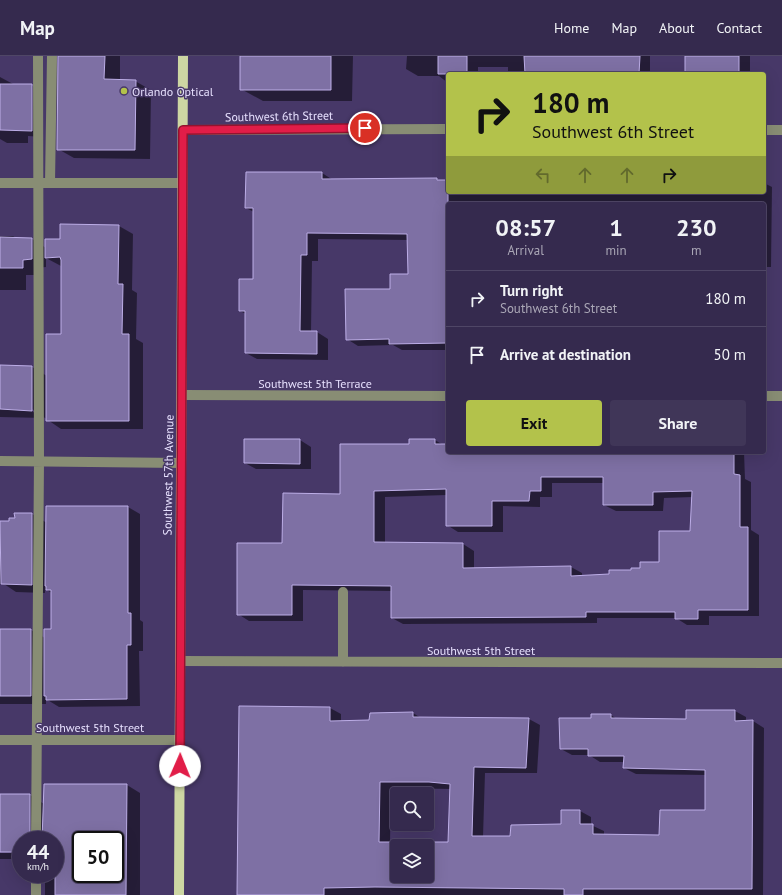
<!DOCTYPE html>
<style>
body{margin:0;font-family:"PT Sans",sans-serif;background:#403658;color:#f1f3f6;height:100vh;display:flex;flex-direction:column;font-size:15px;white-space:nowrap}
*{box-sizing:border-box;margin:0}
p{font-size:13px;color:#aaa7b6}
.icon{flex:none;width:22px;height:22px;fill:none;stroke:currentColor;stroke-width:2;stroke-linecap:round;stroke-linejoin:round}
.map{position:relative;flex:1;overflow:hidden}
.panel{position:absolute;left:446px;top:146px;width:320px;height:252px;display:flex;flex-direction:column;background:#352a4e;border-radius:4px;box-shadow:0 4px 16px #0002,0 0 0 1px #4f4666}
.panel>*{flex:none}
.top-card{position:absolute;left:446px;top:16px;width:320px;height:122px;border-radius:4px;box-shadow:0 4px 16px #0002,0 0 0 1px #4f4666;background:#b3c24b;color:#111;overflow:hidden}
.controls{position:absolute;left:390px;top:731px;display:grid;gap:8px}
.controls a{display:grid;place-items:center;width:44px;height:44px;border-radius:4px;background:#352a4e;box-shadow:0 4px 16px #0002,0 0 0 1px #4f4666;font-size:20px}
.speed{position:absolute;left:12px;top:775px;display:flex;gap:8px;font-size:20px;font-weight:700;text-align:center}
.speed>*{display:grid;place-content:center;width:52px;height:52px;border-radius:50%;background:#352a4e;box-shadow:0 4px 16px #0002,0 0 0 1px #4f4666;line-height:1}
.speed small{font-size:10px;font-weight:400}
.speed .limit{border:2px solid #111;border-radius:6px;background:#fff;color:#111}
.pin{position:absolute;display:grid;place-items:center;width:34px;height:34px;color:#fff;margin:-17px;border:2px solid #fff;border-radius:50%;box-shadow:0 1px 4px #0007}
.me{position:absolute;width:44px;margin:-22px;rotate:1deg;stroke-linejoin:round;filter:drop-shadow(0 0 3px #0008)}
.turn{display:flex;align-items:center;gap:14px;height:84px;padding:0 20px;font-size:18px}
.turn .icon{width:52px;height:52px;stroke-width:2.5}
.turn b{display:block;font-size:28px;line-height:34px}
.lanes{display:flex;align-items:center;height:38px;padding:0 20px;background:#0003;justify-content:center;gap:20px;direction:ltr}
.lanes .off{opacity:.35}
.eta{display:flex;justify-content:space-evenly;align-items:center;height:68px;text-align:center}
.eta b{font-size:24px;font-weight:800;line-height:28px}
.cta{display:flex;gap:8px;margin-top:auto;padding:8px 20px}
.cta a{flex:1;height:46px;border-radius:4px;background:#b3c24b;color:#111;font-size:16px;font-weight:800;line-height:46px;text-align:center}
.cta a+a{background:#403658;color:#f1f3f6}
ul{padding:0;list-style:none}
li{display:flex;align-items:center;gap:12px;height:56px;padding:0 20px;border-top:1px solid #4f4666}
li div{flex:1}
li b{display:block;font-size:15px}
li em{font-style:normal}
header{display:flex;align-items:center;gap:24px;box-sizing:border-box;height:56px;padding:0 20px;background:#352a4e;border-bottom:1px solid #4f4666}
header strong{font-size:19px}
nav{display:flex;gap:22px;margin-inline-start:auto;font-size:14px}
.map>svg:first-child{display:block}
.shadow{fill:#0007;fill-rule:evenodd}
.building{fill:#7e70a4;stroke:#bdaee7;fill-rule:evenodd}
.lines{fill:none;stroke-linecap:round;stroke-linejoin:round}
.minor{stroke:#888d74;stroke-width:10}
.major{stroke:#cdd6a3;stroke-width:10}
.route-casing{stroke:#92132f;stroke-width:10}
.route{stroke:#e11d48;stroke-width:7}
.poi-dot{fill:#b3c24b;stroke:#473868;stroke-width:1.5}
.labels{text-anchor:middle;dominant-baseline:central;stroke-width:3;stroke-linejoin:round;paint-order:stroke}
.poi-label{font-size:12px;fill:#e7e0fe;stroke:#473868;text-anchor:start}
.street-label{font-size:12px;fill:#e7e0fe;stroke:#473868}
</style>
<header>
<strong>Map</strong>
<nav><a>Home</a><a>Map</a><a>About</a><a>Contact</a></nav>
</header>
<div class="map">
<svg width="782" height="839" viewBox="0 0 782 839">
<rect width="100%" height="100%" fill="#473868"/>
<path class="shadow" d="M59,0H120V24L135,25L151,34L150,103L74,102L58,93Z
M241,0H353L352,45H263L241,33Z
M407,0H565V18H514L508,15V11H478V18H448V27L439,20H418L406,13Z
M590,0H650V18H592Z
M686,0H750V18H686Z
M0,21L13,28V29H31L42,36L43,81L28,80V87H7L0,83Z
M322,117L333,124L437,123L440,125H448V136H764V127L772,131L771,211H764V234V148H448V294H402L393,289L358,290L347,283L391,234L409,219L408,184L318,183V205H312L311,276H317L328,283V304L257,303L246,297V258L240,255L254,224V156L246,152Z
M119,170L133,178L132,234L137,237L136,283L143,287V373H61L29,351L28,353L44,362L0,361V321L32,311L47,320L62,279L61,210L46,202V211L36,212V219H26V234H0V180H13L18,183H32L46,192L61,184Z
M300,384L311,391V413H256L245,407Z
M435,384L443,389H448V396H744L745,423L751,426V474L759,479V560H709V569H687L676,562H597V567L403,568L392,562V535L303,534V565H249L238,558L283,488L341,439L410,389ZM552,427H604V449L616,455H663L664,442L693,441L691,476L660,507L632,515L610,519L582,520V517L571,511L474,512V495L463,488L385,487V441L447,439V469L458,476H503V450L540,451V441H552Z
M128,451L140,458V564L143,566V595H139L140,650L59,651L46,643V648H0V573L31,574L45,582L52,574V537L45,533V537L16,536L4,528H0V466H10L32,458L47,467Z
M240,651L330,652L341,658V666L370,665L413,657L421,662L529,663L540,669L537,717H485L483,781H511L562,769L580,755L591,761V769L604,775V779L660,780L706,755V719L636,718L624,712L625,706H600L589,699H572L561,693L592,663L611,659L618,664H687V655H735L746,661V665H753L764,672L763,839H238ZM391,732L451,733L449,787H390ZM397,790H427V820H397Z
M127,729L140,737V839H45V818H55V784H21V795H0V739H30L44,748ZM81,784H115V818H81Z
M0,797H21V803H0Z"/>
<path class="building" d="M58,0H105L104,23L136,24L135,94H57Z
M240,0H331V34H240Z
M438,0H467V18H438Z
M524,0H640L639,18H525Z
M685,0H739V18H685Z
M0,28H32V75L0,74Z
M246,116H322V123L437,122V124H448V287L389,288V283L346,284L345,233H390V218H408L407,178L307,177V199H301L300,275H317V298L245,297V255H239V223H253V152H245Z
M60,168L119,169L118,228H123L122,278H129V365H46V278H61V204L60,201L45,202V183H60Z
M0,181L32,182V203L23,204V212H0Z
M0,309L32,310V355L0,353Z
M244,383H300V408L244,407Z
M409,383H435V388H448V396H734V418L740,419V471H748V554H698V563H675V556H586V561L391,562V530L292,529V559H237V487H282L283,437L340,438V388H409ZM541,421H603V449H653V436L692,435L690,475H659V506H640V512H631V514H609V518L571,520V510L463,512V487L374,486V435L446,433V470H492V445H529L530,435H541Z
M46,450H128V557H131V589H127V643L46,644V640H44V573H51V534H46V530H45Z
M14,457H32V529L1,528L0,465H9V462H15Z
M0,573H31V640H0Z
M239,650L330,651V665L369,664L370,657L413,656V661L529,662L526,712L474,711L472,780H510L511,769L561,768V754H580V768H593V778L659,779L660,754H705V714L623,712L624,700H588V693H560L559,662H591V658H611V662L686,663V654H735V665L753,664L752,833H583V839H564V833L375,831L324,832V839H237ZM380,726H429L450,728L448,786H379ZM397,790H427V820H397Z
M44,728H127L126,839H55V784H42ZM81,784H115V818H81Z
M0,738H30V784H21V796H0Z"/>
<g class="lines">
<path class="minor" d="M183,74L448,73
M764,74H782
M0,127H182
M50,127L52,0
M182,339L448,340
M764,340H782
M0,405L181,407
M180,605L782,607
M343,606V536
M0,684H180
M36,784L39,405L38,0
M36,839V818"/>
<path class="major" d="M179,839L183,0"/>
</g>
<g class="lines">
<defs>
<path id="route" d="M180,710L183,74L365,72"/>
</defs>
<use href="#route" class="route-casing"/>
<use href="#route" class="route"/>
</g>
<circle class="poi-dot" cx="124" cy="35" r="4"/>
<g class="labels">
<g class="poi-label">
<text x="132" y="35">Orlando Optical</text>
</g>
<g class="street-label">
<text transform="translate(279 60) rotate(-1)">Southwest 6th Street</text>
<text x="315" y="327">Southwest 5th Terrace</text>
<text transform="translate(168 419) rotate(-89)">Southwest 57th Avenue</text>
<text x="481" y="594">Southwest 5th Street</text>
<text x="90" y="671">Southwest 5th Street</text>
</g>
</g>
</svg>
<div class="controls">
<a><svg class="icon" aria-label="search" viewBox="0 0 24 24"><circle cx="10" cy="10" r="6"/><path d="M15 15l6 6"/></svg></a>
<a><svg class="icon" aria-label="layers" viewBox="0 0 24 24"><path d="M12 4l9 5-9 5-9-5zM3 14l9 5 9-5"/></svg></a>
</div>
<div class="speed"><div>44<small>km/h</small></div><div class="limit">50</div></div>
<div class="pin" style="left:365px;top:72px;background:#d93025"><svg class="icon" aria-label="arrive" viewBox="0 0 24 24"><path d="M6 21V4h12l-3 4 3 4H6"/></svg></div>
<svg class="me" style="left:180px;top:710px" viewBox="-20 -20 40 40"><circle r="19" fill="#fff"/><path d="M0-13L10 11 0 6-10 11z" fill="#e11d48"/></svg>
<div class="top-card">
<div class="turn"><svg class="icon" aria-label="right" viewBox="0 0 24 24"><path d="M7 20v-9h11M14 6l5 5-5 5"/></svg><div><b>180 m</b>Southwest 6th Street</div></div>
<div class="lanes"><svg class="icon off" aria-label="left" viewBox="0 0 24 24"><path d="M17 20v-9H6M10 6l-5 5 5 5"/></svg><svg class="icon off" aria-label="ahead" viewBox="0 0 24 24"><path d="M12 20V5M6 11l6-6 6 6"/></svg><svg class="icon off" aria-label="ahead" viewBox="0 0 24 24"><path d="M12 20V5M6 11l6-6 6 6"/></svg><svg class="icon" aria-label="right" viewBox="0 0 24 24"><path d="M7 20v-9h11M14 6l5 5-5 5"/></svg></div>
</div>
<section class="panel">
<div class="eta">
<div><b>08:57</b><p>Arrival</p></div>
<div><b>1</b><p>min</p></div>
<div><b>230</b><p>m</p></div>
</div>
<ul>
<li><svg class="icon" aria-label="right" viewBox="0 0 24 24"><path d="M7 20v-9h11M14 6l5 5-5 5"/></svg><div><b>Turn right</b><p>Southwest 6th Street</p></div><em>180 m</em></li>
<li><svg class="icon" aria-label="arrive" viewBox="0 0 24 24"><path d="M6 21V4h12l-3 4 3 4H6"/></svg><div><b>Arrive at destination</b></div><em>50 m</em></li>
</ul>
<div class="cta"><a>Exit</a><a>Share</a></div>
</section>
</div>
